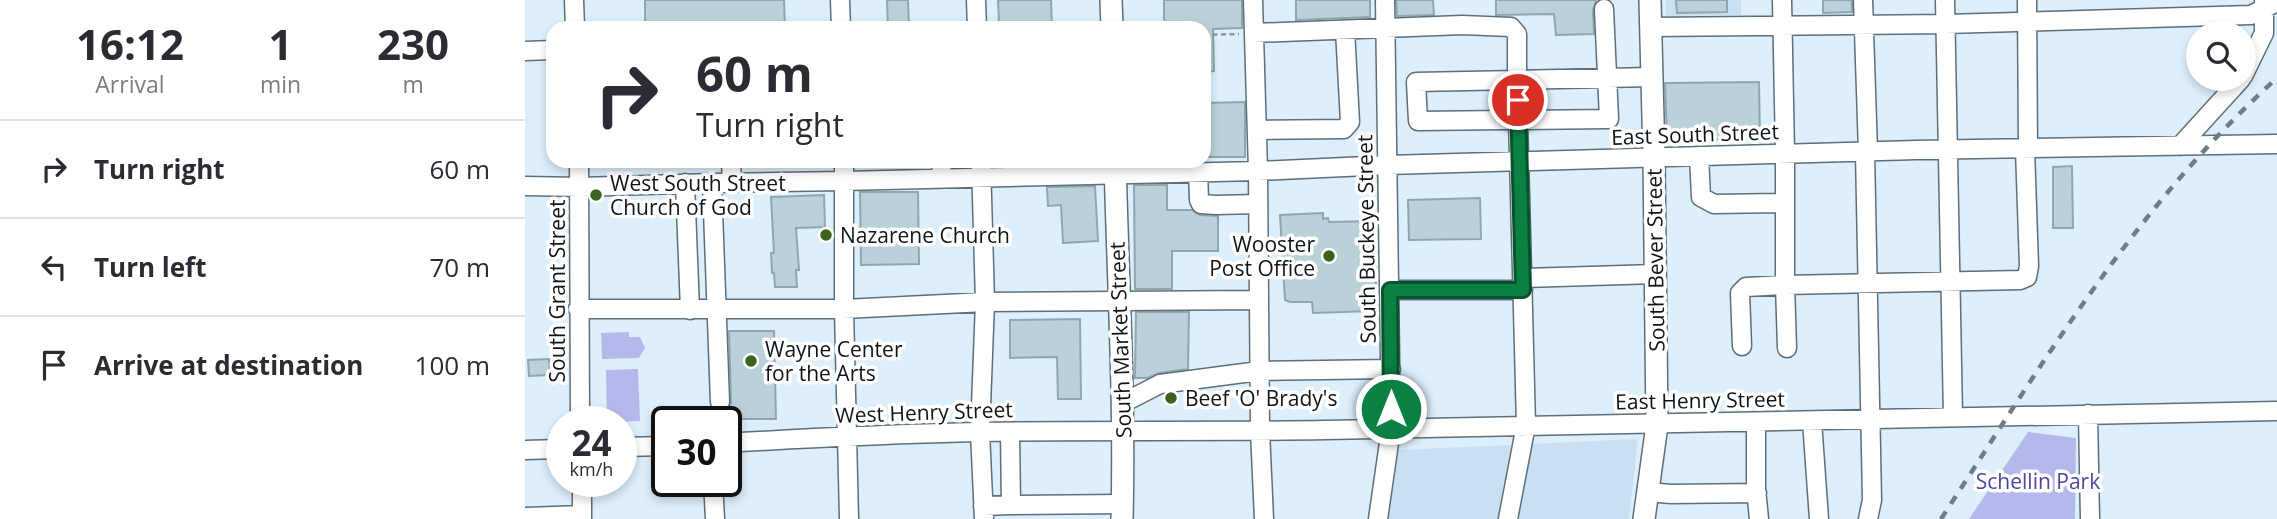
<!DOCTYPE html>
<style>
body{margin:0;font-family:"Open Sans",sans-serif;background:#f2f2f3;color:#2b2b33;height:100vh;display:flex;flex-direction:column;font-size:26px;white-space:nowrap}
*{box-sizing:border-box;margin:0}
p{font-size:23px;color:#7c7c81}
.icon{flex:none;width:38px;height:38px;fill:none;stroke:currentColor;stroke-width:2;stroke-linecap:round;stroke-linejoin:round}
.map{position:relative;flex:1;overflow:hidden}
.details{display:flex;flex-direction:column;background:#fff;width:525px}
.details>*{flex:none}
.top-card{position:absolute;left:21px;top:21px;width:665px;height:147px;border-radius:21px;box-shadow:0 4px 10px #0003;background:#fff;color:#2b2b33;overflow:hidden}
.controls{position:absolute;left:1661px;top:21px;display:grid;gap:14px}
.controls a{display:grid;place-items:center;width:70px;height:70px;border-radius:50%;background:#fff;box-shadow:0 4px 10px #0003;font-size:35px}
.speed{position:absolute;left:21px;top:406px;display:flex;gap:14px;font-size:35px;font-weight:700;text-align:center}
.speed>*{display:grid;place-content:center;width:91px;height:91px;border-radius:50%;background:#fff;box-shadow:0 4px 10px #0003;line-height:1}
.speed small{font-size:18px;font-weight:400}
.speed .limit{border:4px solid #111;border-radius:10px;background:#fff;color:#111}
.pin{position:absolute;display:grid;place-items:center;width:60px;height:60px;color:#fff;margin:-30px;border:4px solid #fff;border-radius:50%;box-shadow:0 2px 7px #0007}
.me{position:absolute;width:77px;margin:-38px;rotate:0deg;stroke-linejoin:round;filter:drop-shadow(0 0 5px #0008)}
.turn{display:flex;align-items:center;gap:24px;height:147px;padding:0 35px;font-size:32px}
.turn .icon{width:91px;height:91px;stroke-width:2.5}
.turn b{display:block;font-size:49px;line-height:60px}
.eta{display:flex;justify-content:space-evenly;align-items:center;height:119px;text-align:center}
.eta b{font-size:42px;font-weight:700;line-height:49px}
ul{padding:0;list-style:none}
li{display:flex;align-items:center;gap:21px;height:98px;padding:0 35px;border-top:2px solid #e1e1e2}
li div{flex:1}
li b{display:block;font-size:26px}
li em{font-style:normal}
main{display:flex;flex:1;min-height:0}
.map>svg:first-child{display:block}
.built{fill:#c8e0f2}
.green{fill:#b5b8eb}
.building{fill:#bbd1d9;stroke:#90a6ad;stroke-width:2}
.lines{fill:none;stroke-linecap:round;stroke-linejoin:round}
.minor-casing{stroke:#5e6e7a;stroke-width:21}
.major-casing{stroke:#5e6e7a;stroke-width:24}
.path{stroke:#8a97a1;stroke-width:2.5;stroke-dasharray:5 3.5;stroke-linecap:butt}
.minor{stroke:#fff;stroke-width:18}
.major{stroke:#fff;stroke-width:21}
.rail{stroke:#717d85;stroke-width:4.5;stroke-dasharray:9 9;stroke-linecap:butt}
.route-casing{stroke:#07532c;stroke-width:18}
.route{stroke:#0b8043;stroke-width:12}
.poi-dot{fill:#3b631d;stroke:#fff;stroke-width:2.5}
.labels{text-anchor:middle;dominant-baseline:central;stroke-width:7;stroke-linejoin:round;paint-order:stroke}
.street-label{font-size:21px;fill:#0e1418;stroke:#fff}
.poi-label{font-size:21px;fill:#0e1418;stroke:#fff;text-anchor:start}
.park-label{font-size:21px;fill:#4c479d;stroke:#fff}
</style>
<main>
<section class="details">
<div class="eta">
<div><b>16:12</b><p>Arrival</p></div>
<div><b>1</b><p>min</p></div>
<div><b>230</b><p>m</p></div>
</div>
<ul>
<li><svg class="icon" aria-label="right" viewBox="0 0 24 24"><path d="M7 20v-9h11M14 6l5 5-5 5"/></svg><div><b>Turn right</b></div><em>60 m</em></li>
<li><svg class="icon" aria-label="left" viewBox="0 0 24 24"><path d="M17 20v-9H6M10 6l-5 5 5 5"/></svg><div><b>Turn left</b></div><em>70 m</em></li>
<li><svg class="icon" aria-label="arrive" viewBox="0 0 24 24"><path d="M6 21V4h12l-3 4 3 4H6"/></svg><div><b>Arrive at destination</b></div><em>100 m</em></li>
</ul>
</section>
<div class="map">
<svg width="1752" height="519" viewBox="0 0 1752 519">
<rect width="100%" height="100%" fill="#ddeffc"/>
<path class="built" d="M1141,0H1216V15L1141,16Z
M1113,439L1104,519H861L873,450Z"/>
<path class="green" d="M104,332V337H115L120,348L114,358L77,359L76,333Z
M113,369L115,421L82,422L81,370Z
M1503,432L1551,438L1550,519H1444Z"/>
<path class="building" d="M120,0H259L260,28H120Z
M362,0H383L384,28H363Z
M473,0H526L527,28H485V22L474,23Z
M639,0H717V28L688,29L689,71L679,72V28H643L639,19Z
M771,0H845V17L771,20Z
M871,0H908L909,15L872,16Z
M971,0H1071L1068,10L1069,34L1031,35L1029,14L971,15Z
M1151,0H1202V12L1152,13Z
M1298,0H1327V12L1298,13Z
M1234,82L1235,139L1142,140L1140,83Z
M720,102V157H679V103Z
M1547,166L1548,228H1528V167Z
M609,185H642V210H667L675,215L693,216V251H647V289H610Z
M570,186L573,241L538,243L536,205L523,206L522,187Z
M335,192H393L394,264L336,265Z
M299,195L300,227L271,228L274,270H271L272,287H250L249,273H247L246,253H249L246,197Z
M955,198L956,239L884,240L883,200Z
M798,213V219L803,218L804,222L849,221L851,290L847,291L848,311L788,313L787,302H765L760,300L755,215Z
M611,312H664L663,369L634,373L622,378H610Z
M555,319L556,399H533L532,357L485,358V320Z
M204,331H249L251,419H203V410L206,402Z
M24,359L25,375L4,376L3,360Z"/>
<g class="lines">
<defs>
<path id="minor" d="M49,0L50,28
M315,0L316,28
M451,0L452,28
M728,0L733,171L735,431L739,519
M1257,0L1260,154V285L1495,280L1502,277L1504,266L1500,149
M1338,0L1343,152
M1420,0L1428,417
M1502,0L1503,149
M1126,27L1421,24L1726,15L1752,2
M729,33L937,25L986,27L992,34V80L891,82L893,121L1084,119L1079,9
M0,51L28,50
M1718,76L1739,33V0
M732,130L819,129L825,122L820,30
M1655,146L1716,79
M1340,152L1347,500L1343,519
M1174,156L1176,197L1189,204L1260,203
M54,161L55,422
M206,161L207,183
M319,161V309L324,519
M416,161L417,179
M456,161L460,302L455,432L459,519
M673,172L674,200L676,204L691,205L733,204
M160,183L165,310
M187,183L195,402
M0,186L55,187L187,183L319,181L733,171L863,165L1391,150L1752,144
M997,278L1131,274
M865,290H998
M53,309H319L460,302L733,300
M1217,346L1215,293L1221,287L1260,285L1262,348
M598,403L635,384L734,371L866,369
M1563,414L1565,519
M1287,421L1294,519
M1231,422V489L1234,519
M201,443C284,438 367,434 450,432C567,430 684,432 801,430C1118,424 1435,417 1752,411
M96,447L142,446
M0,450L37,449
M57,481V519
M188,481L190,519
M1122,492L1146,494L1232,493
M486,505L597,504
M458,506L486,505L485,432
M0,517L57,515
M853,519L866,429L860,0
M983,519L1001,425L992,80L1127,77"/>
<path id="major" d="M586,0L587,28
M590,161C593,280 600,400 597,519
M1119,519L1132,425L1129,158L1125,0"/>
</defs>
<use href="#minor" class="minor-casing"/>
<use href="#major" class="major-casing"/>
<path class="path" d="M679,35L714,34"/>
<use href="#minor" class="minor"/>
<use href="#major" class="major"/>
<path class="rail" d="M1416,519C1518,363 1611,205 1752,78"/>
</g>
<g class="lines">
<defs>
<path id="route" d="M866,409L865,290H998L993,100"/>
</defs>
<use href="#route" class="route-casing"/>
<use href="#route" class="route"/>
</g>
<g class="poi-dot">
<circle cx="71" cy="195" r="7"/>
<circle cx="301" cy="235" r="7"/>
<circle cx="804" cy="256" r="7"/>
<circle cx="226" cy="361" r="7"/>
<circle cx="646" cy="398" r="7"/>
</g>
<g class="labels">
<g class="street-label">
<text transform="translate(1170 134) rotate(-2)">East South Street</text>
<text transform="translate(841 239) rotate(-91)">South Buckeye Street</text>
<text transform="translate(1130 260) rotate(-91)">South Bever Street</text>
<text transform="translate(32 291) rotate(-90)">South Grant Street</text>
<text transform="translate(595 340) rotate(-92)">South Market Street</text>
<text transform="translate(1175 400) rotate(-1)">East Henry Street</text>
<text transform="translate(399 412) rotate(-2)">West Henry Street</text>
</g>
<g class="poi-label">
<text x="85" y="183">West South Street<tspan x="85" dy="24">Church of God</tspan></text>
<text x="315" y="235">Nazarene Church</text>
<text x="790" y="244" text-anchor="end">Wooster<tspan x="790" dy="24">Post Office</tspan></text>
<text x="240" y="349">Wayne Center<tspan x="240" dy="24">for the Arts</tspan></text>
<text x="660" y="398">Beef 'O' Brady's</text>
</g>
<g class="park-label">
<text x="1513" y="481">Schellin Park</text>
</g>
</g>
</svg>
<div class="controls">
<a><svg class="icon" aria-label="search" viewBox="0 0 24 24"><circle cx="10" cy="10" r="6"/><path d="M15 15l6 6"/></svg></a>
</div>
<div class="speed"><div>24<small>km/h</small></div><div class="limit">30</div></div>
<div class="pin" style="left:993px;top:100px;background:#d93025"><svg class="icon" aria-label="arrive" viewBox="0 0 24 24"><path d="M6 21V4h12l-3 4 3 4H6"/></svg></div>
<svg class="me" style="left:866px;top:409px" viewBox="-20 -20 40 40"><circle r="17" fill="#0b8043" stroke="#fff" stroke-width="3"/><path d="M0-11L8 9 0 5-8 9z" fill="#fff"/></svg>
<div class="top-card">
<div class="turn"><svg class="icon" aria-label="right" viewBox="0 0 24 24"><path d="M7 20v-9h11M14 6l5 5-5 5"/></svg><div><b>60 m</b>Turn right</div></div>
</div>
</div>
</main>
